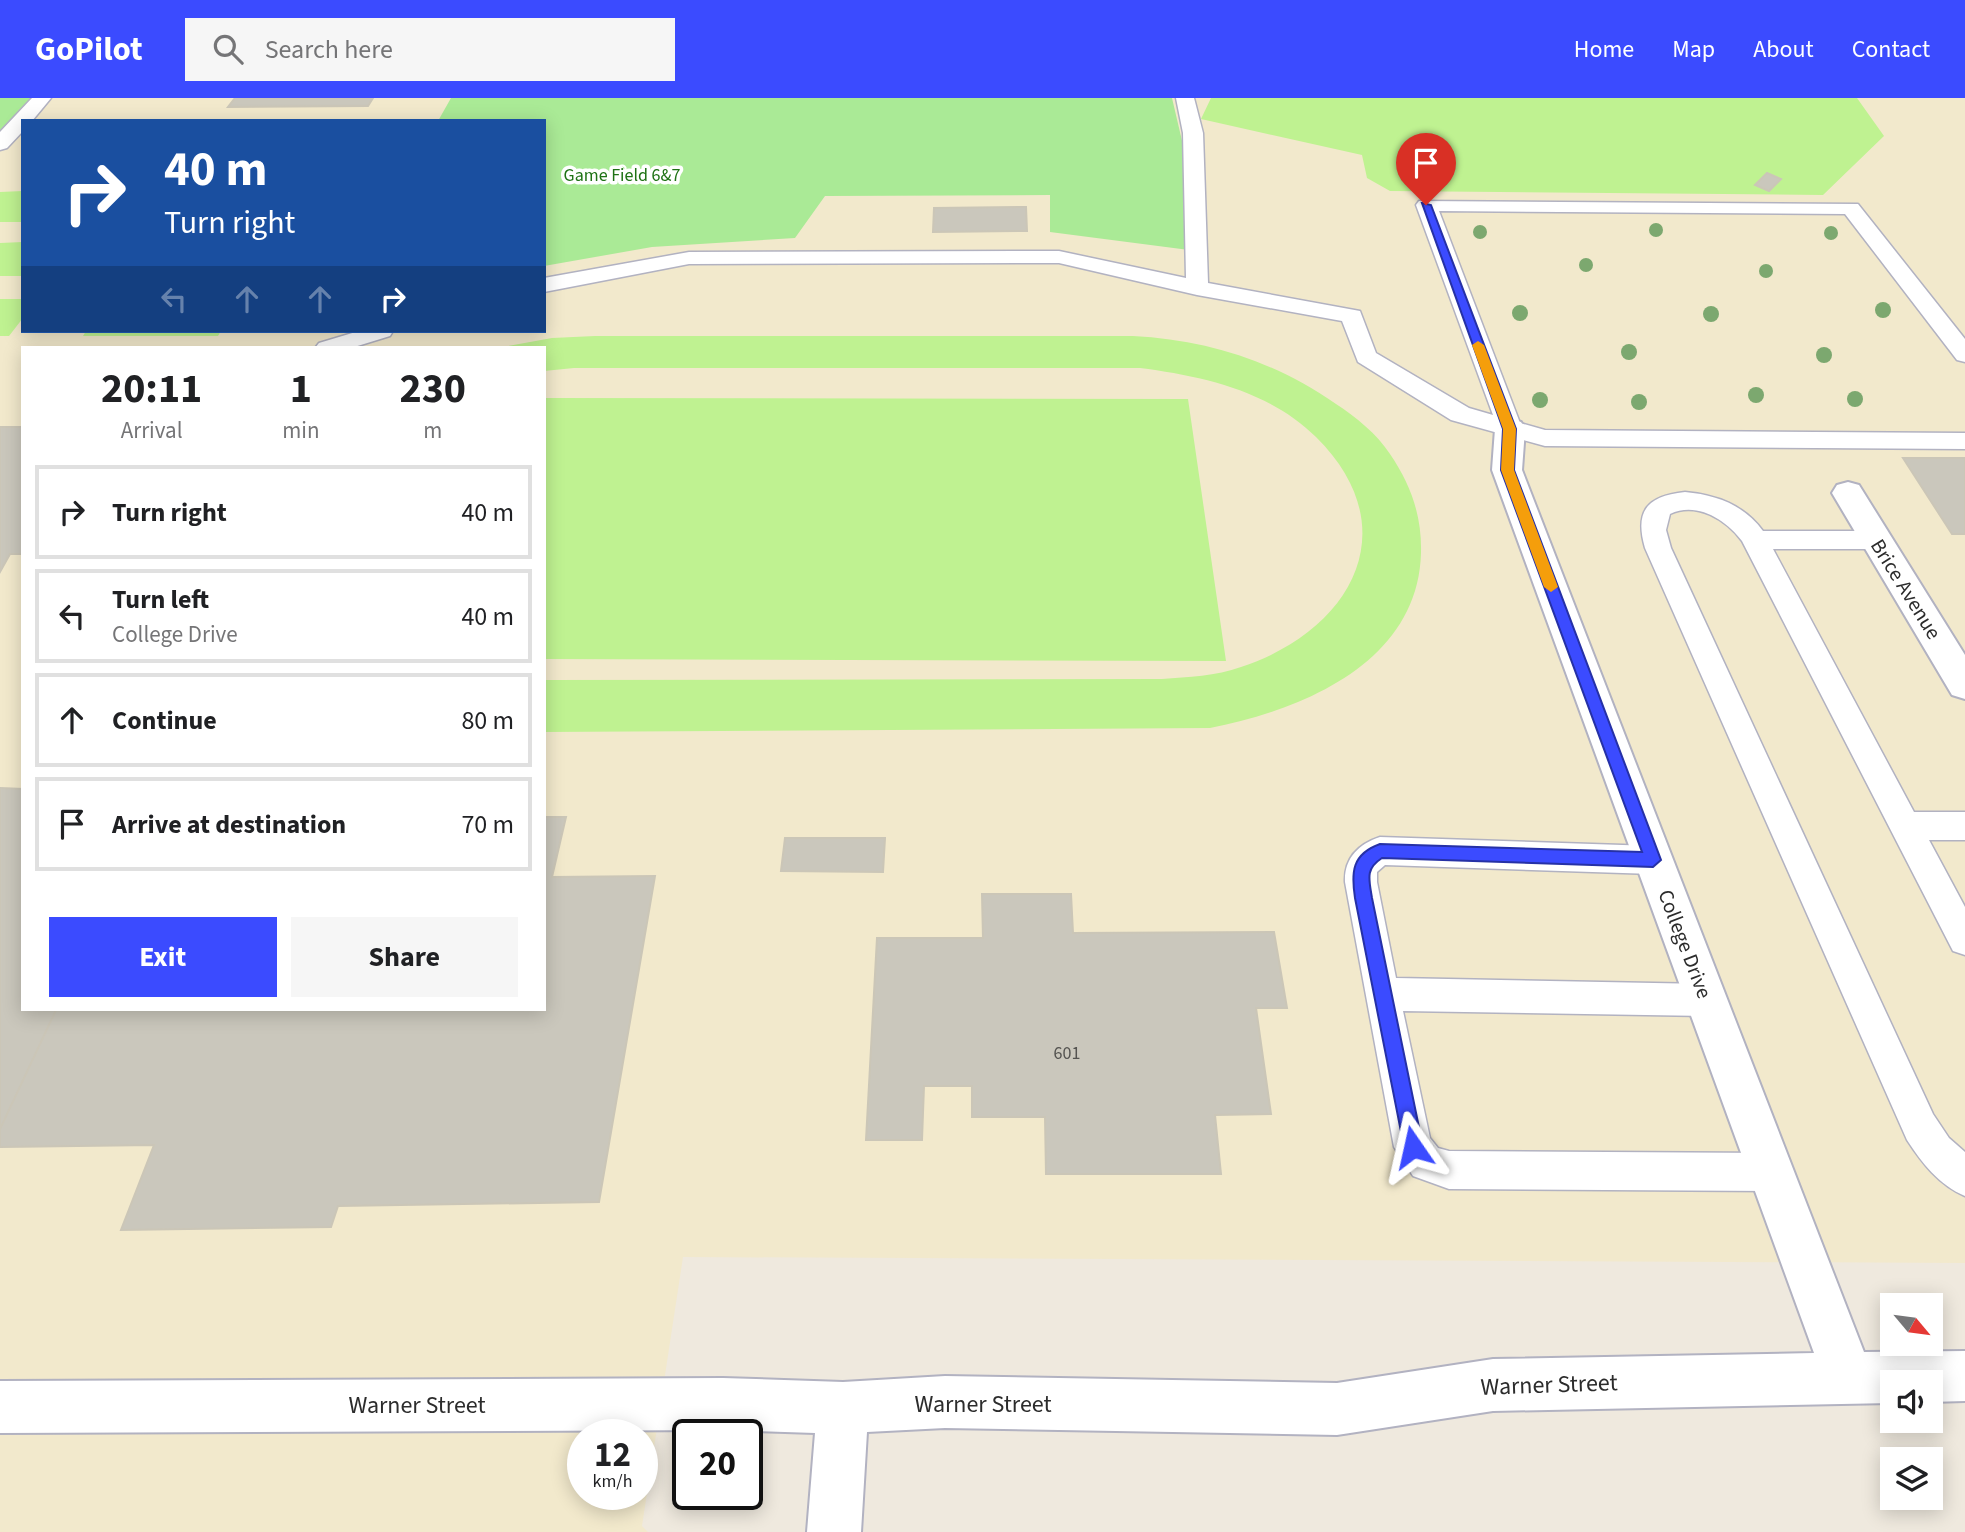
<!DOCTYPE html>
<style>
body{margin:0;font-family:"Source Sans 3",sans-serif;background:#f6f6f6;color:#202124;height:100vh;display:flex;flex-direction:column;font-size:26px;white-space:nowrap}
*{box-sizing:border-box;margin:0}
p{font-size:23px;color:#757577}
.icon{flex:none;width:38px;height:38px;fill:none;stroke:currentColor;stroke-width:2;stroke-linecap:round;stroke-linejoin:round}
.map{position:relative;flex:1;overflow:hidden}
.panel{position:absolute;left:21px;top:248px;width:525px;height:665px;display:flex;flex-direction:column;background:#fff;border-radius:0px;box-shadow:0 4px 18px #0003}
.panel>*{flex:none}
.top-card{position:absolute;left:21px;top:21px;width:525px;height:214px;border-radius:0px;box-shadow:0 4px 18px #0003;background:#1a4fa0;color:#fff;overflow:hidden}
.needle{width:46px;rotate:119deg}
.fabs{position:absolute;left:1880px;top:1195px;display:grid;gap:14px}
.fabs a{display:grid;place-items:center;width:63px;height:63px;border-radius:0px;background:#fff;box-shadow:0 4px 18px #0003;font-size:35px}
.speed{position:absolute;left:567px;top:1321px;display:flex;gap:14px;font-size:35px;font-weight:700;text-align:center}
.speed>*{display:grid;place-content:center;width:91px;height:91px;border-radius:50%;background:#fff;box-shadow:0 4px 18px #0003;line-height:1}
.speed small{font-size:18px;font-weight:400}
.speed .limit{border:4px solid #111;border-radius:10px;background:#fff;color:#111}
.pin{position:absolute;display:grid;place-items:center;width:60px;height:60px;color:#fff;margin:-72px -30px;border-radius:50% 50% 50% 0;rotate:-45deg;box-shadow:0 0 7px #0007}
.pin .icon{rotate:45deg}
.me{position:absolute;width:77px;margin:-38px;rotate:349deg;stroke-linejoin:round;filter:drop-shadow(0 0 5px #0008)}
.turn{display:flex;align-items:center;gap:24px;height:147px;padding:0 28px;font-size:32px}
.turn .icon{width:91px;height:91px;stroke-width:2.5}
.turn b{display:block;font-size:49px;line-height:60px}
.lanes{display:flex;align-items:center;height:66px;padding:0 28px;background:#0003;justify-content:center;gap:35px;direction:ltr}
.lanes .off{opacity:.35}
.eta{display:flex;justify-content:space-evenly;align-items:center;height:119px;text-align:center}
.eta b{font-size:42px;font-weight:700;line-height:49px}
.action{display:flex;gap:14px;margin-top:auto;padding:14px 28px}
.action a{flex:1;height:80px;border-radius:0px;background:#3b4bff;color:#fff;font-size:28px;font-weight:700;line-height:80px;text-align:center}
.action a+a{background:#f6f6f6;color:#202124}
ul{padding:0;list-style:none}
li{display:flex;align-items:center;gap:21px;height:94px;margin:0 14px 10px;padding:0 14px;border:4px solid #e0e0e0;border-radius:0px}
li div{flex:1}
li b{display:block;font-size:26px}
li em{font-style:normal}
header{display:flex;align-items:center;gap:42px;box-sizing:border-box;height:98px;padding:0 35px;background:#3b4bff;color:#fff}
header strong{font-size:33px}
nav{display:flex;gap:38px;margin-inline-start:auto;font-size:24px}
.search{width:490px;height:63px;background:#f6f6f6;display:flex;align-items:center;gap:18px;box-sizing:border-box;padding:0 24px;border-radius:0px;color:#757577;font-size:26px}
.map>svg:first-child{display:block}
.education{fill:#f2e9cc;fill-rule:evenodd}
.green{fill:#aaea96}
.pitch{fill:#bff291}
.building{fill:#cac7bc;stroke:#cbc6b7;stroke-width:2}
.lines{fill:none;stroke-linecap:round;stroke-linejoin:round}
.lane-casing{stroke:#b2b2c1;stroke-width:3}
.street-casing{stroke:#b2b2c1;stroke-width:4}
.lane{fill:#fff;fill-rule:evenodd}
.street{fill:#fff;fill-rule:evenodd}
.tree{fill:#7ca86f}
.route{fill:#3b4bff;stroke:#2631a6;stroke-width:2}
.slow{fill:#f59e0b}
.labels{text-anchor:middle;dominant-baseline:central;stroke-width:7;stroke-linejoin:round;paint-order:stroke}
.far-park-label{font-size:18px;fill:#1e7214;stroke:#fff}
.number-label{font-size:18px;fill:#545350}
.street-label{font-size:21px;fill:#2c2c2c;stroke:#fff}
.near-street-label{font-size:24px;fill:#2c2c2c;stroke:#fff}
</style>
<header>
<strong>GoPilot</strong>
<div class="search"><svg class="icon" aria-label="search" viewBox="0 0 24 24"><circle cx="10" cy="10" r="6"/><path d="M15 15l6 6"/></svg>Search here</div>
<nav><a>Home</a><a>Map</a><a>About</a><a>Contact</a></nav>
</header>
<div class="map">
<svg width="1965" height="1434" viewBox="0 0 1965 1434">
<rect width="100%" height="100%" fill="#efe9de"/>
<path class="education" d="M0,0H1965V1165L683,1159L642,1428L648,1434H0ZM23,23H544V233H23ZM23,250H544V912H23ZM583,1337H642V1396H583Z"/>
<path class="green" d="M0,0H35L0,38Z
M451,0H1172L1183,47L1189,152L1050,134V97L825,98L795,140L652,149L544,168V23H438Z"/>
<path class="pitch" d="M1211,0H1857L1884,38L1823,97L1390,93L1367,80L1362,57L1201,21Z
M23,93V124H0V94Z
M23,144V178H0V145Z
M0,201H23V220L9,238H0Z
M86,233H221L218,238H83Z
M595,238H1133C1208,242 1274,263 1336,306C1356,319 1377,336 1390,356C1411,387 1422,418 1421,455C1418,565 1302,612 1210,630L544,634V582L1162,581C1188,579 1216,578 1241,569C1351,533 1409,431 1316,339C1270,293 1202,278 1140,270H574L544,273V250H497L552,240Z
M544,300L1188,301L1226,563L544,561Z"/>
<path class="building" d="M235,0H373L368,8L228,9Z
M1767,75L1781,81L1769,93L1755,87Z
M1026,109L1027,133L933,134L934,110Z
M0,329H23V456H10L0,474Z
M1903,360H1965V436H1952Z
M0,690L23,691V912H56L0,1031Z
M544,719H566L552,779L655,778L599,1104L338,1108L331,1129L121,1132L154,1047L0,1049V1031L56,912H544Z
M785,740H885L883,774L781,773Z
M982,796H1071L1073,835L1274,834L1287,910H1256L1271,1016L1215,1017L1221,1076H1046L1045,1019H972V988H924L922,1042H866L877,840H983Z"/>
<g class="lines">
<defs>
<path id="lane" d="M32,0H51L32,23H23V33L7,50L0,52V34Z
M1176,0H1194L1203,35L1208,185L1360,213L1376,255L1469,310L1493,317L1416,107L1419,103L1858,106L1965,241V264L1957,262L1845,116L1439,113L1520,325L1545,332L1965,335V351L1545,348L1451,322L1358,264L1342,223L1197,197L1059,165L689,166L544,194V180L689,154L1059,153L1186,180L1183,35Z
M359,233H393L390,238L351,250H315L319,245Z
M1685,394C1717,397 1744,407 1763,433H1876L1885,435L1889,442L1885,449L1876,451H1773L1914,714H1965V742H1929L1965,809V857L1953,853L1742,443C1726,422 1697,403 1670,416L1666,432L1671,450L1933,1016L1949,1040L1965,1054V1098C1939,1087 1922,1065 1907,1042L1645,450C1634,412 1648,398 1685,394Z
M1380,739L1653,748L1664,752L1669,762L1664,772L1653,776L1385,767L1377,774V784L1396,880L1706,886L1718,890L1723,902L1718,914L1706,918L1403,913L1430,1040L1438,1050L1449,1053L1771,1055L1784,1061L1790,1074L1784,1087L1771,1093L1449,1091L1413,1078L1394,1049L1345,784C1344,760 1359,746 1380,739Z"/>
<path id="street" d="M1510,321L1521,324L1525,331L1522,372L1864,1254L1965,1253V1303L1930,1304V1284H1892V1305L1493,1313L1337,1337L945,1330L867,1334L861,1434H807L815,1335L723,1332L0,1335V1283L723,1280L843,1284L945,1278L1337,1285L1493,1261L1814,1255L1492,372L1495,331L1499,324Z
M1848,384L1859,387L1965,557V601L1952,597L1832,395L1837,387Z"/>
</defs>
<use href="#lane" class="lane-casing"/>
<use href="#street" class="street-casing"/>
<use href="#lane" class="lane"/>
<use href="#street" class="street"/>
</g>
<g class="tree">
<circle cx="1656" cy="132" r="7"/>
<circle cx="1480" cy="134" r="7"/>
<circle cx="1831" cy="135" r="7"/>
<circle cx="1586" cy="167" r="7"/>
<circle cx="1766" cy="173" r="7"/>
<circle cx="1883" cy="212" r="8"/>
<circle cx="1520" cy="215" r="8"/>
<circle cx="1711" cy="216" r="8"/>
<circle cx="1629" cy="254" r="8"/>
<circle cx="1824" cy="257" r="8"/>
<circle cx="1756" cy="297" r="8"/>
<circle cx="1855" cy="301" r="8"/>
<circle cx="1540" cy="302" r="8"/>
<circle cx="1639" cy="304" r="8"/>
</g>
<path class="route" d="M1422,105L1431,107L1516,331L1514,372L1661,762L1653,769L1382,760C1365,771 1369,781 1372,800L1423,1049L1420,1056L1413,1059L1407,1056L1404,1049L1355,800C1351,774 1352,756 1380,746L1642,754L1501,372L1503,331Z"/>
<path class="slow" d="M1478,243L1484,247L1516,331L1514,372L1558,489L1551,494L1544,489L1501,372L1503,331L1472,247Z"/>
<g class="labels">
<g class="far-park-label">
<text x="622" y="77">Game Field 6&amp;7</text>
</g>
<g class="number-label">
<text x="1067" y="955">601</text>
</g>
<g class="street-label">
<text transform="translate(1906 491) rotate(58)">Brice Avenue</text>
<text transform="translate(1685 846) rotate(69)">College Drive</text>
</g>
<g class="near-street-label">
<text transform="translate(1549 1287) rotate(-2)">Warner Street</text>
<text x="983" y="1306">Warner Street</text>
<text x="417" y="1307">Warner Street</text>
</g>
</g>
</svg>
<div class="fabs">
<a><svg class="needle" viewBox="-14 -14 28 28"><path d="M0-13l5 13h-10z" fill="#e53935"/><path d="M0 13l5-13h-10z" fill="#757577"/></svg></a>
<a><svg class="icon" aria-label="sound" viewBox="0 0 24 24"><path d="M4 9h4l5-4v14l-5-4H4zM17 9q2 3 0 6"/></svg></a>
<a><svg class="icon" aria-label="layers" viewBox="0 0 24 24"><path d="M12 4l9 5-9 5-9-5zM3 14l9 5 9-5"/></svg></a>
</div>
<div class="speed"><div>12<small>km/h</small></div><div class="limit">20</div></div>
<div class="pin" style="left:1426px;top:107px;background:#d93025"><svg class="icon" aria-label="arrive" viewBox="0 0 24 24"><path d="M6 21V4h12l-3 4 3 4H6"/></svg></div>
<svg class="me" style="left:1413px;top:1049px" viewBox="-20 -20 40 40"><path d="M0-17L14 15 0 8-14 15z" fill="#3b4bff" stroke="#fff" stroke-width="4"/></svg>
<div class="top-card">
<div class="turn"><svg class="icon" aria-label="right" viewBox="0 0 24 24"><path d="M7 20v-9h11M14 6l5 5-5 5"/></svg><div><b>40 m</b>Turn right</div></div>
<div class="lanes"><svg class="icon off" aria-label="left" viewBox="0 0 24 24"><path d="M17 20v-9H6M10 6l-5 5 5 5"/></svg><svg class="icon off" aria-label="ahead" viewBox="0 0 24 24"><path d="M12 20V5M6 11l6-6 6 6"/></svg><svg class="icon off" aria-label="ahead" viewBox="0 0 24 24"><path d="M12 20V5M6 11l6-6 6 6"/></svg><svg class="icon" aria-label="right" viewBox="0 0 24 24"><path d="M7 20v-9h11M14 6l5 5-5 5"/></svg></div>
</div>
<section class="panel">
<div class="eta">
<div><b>20:11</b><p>Arrival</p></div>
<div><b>1</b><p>min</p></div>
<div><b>230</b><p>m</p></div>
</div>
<ul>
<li><svg class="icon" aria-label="right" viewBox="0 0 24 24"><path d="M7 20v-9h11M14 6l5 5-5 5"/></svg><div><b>Turn right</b></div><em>40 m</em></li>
<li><svg class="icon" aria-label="left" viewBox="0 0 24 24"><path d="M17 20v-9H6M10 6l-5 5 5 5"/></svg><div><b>Turn left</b><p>College Drive</p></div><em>40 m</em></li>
<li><svg class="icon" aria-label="ahead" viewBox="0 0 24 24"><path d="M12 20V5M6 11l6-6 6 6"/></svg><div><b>Continue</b></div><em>80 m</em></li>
<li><svg class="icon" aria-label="arrive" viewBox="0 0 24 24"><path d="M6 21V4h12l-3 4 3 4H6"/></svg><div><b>Arrive at destination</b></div><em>70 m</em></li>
</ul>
<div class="action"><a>Exit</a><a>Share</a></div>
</section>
</div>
